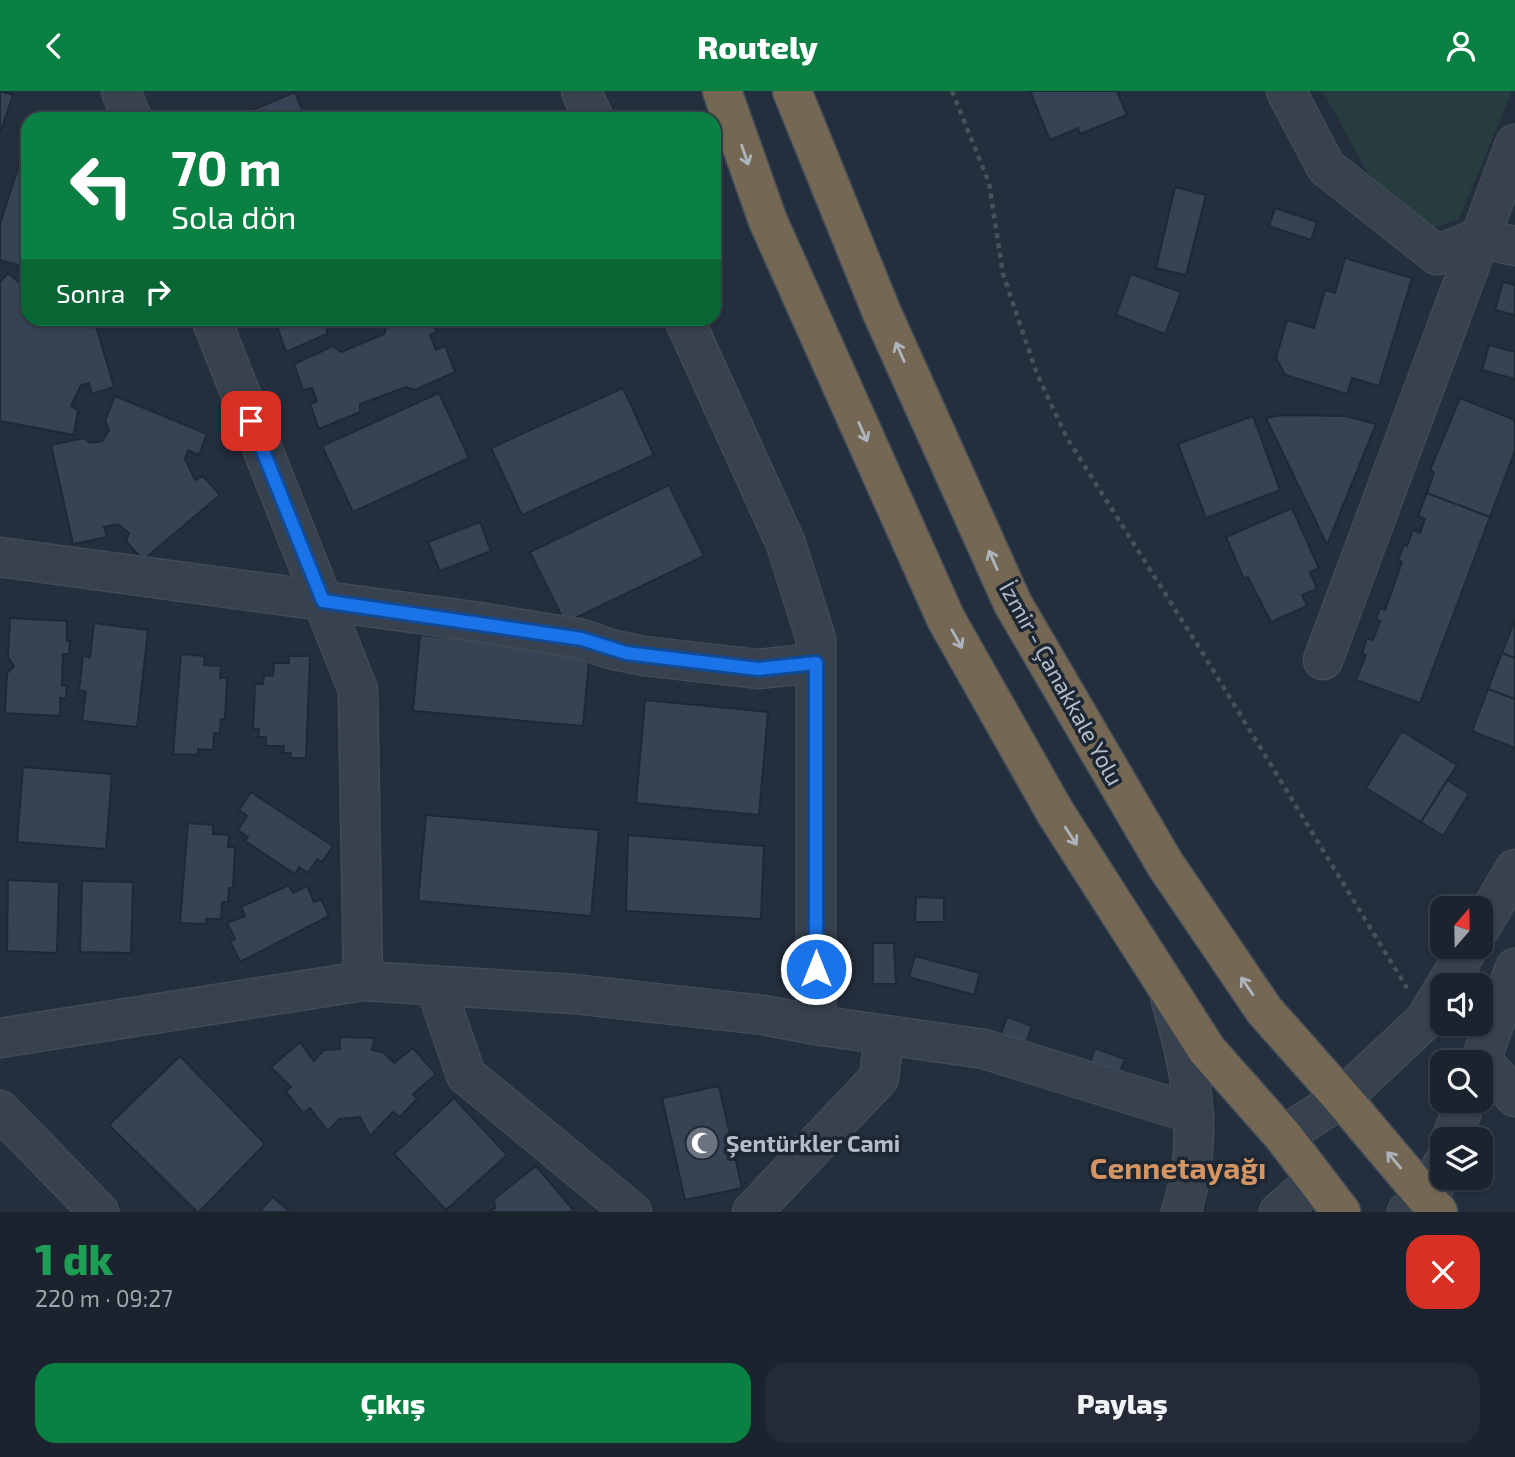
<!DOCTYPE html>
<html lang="tr">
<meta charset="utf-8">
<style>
body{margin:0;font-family:"Exo 2",sans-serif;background:#242b36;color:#f1f3f6;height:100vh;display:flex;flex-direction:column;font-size:26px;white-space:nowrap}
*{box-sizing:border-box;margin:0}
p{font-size:23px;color:#a0a4aa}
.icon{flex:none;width:38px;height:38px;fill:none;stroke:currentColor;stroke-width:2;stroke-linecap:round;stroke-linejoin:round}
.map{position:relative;height:1121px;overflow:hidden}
.drawer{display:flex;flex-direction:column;background:#1b232e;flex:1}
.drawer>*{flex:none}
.hud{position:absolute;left:21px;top:21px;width:700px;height:214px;border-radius:21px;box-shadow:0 2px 5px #0004,0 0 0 2px #39404a;background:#0b8043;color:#fff;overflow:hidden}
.needle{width:46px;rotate:20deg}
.buttons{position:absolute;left:1430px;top:805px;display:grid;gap:14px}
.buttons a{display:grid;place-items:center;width:63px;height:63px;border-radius:14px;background:#1b232e;box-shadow:0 2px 5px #0004,0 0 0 2px #39404a;font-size:35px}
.pin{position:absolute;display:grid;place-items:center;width:60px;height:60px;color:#fff;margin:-30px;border-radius:14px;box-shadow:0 4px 10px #0006}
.me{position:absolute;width:77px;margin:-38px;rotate:0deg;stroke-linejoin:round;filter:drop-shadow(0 0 5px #0008)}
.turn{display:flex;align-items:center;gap:24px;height:147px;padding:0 35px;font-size:32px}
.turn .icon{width:91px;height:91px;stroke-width:2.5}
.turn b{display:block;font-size:49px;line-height:60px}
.then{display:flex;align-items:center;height:66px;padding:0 35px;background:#0003;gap:14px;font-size:26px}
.round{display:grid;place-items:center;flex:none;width:74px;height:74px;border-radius:21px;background:#242b36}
.headline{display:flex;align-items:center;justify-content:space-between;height:119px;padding:0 35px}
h1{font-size:42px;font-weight:800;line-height:52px;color:#1e9e55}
.button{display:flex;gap:14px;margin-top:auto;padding:14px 35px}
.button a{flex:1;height:80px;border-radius:21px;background:#0b8043;color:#fff;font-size:28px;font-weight:800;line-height:80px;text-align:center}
.button a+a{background:#242b36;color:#f1f3f6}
header{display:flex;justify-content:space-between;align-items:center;height:91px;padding:0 35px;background:#0b8043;color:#fff;font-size:32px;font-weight:800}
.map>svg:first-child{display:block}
.green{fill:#263c3f}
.building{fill:#364354;stroke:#1f2835;stroke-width:2}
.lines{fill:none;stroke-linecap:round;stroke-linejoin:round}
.minor-casing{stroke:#414a57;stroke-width:41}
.highway-casing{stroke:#434c59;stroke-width:41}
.path{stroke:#3f5557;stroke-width:4.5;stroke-dasharray:5 5;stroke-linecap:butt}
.minor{stroke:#38414e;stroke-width:38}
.highway{stroke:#746855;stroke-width:38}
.oneway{stroke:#aeb4bd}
.route-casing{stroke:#114b97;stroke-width:18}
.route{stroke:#1a73e8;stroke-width:12}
.labels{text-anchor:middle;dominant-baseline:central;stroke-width:7;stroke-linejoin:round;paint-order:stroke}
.street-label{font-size:23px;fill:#b4bcc9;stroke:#1d2633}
.poi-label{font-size:23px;font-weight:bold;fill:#b4bcc9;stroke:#1d2633;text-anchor:start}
.district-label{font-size:30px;font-weight:bold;fill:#d59563;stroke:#1d2633}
</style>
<header><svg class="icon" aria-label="back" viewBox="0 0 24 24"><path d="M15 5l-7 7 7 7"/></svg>Routely<svg class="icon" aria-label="person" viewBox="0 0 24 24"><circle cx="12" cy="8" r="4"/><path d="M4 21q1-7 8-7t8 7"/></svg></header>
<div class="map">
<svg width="1515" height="1121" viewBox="0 0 1515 1121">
<rect width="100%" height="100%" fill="#242f3e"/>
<path class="green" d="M1323,0H1512L1459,128L1432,137L1369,85Z"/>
<path class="building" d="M0,0L13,4L0,42Z
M1030,0H1117L1127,24L1080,43L1078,37L1050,49Z
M295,1L306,28H231Z
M21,67L28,69L27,177L0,169V133Z
M1175,96L1206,104L1186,184L1156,177Z
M1275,117L1317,131L1311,149L1269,135Z
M1345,167L1412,187L1379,295L1352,287L1347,303L1285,284L1276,267L1287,229L1314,237L1325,199L1335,202Z
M8,182L28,199V228H94L114,296L92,303L89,292L81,294L71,315L78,319L74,344L0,330V191Z
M1131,183L1181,201L1165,243L1116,224Z
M1503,191L1515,194V224L1495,219Z
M282,228H348L327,235V243L286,261L277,235L284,233Z
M402,228H430L437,241L430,244L436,259L445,255L455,281L415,299L406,296L360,313V321L319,338L310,313L317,310L312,297L303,299L294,273L333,255L341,261L384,243L387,233Z
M1489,254L1515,261V288L1482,279Z
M623,297L654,364L522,424L491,357Z
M439,302L469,367L353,421L322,355Z
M115,305L207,343L199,364L188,359L185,368L195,389L203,385L220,404L143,469L126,450L129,442L118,433L104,436L107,446L73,453L51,354L84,347L90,352L102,350L109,339L105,330Z
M1460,307L1515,329V360L1490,426L1427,402L1434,381L1430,379Z
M1284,324L1346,325L1376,333L1327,454L1266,327Z
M1253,325L1280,399L1206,427L1178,353Z
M669,394L704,465L565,532L530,461Z
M1427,402L1490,426L1420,612L1356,589L1366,564L1362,562L1367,547L1373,549L1380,530L1376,528L1380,517L1385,519L1402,471L1398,469L1404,454L1407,455L1413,439L1420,442L1425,428L1418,425Z
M1292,417L1319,477L1310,481L1317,498L1302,504L1307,515L1271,531L1248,486L1244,488L1226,446Z
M480,431L491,460L440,480L428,451Z
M10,527L67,530V550H70L69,563H63L62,594L67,595L66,608L60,607V625L5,622L7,582L14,575L8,566Z
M1515,529V567L1502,562Z
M94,532L148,539L137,636L82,630L86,601L79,599L83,565L90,566Z
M420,544L590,559L583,635L413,620Z
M1502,562L1515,567V608L1488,598Z
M181,563L205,565L204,574L221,575L220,587H227L225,628H221L220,642H214L213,659L198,658V664L173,663Z
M289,565H310L306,667H290L291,662H283L284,655H266V646H258L259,638H253L255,593H263L264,584L273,585L274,572H289Z
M1488,598L1515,608V657L1472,640Z
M645,609L768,621L759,724L636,712Z
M1402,640L1457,674L1421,731L1366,697Z
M23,676L112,683L106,758L17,751Z
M1447,689L1469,703L1443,745L1421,731Z
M251,701L333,755L322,771L317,768L308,782L299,776L295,783L245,750L248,746L238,739L247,725L239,719Z
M426,724L599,739L591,825L418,810Z
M188,732L213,734V743L229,744L228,756H235L233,797H229L228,811H222L221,828H206V833L180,832Z
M628,744L764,755L761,828L626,820Z
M8,789L59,791L57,862L7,860Z
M82,790L133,791L131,862L80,861Z
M289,794L293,802L307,795L314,811L321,808L329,825L240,871L230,850L235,848L227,832L245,825L241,816Z
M916,806L944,807V831H915Z
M873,852H894L896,893H873Z
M915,865L980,882L974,904L909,886Z
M1007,926L1032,935L1022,962L997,953Z
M340,946L375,947L372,959L383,961L394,972L413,957L436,983L413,1003L417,1008L400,1026L393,1021L370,1045L360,1026L339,1028L328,1040L310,1017L303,1022L286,1001L291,996L271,976L300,951L314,970L324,959L340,958Z
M1095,957L1125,968L1116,990L1087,980Z
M180,965L265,1053L199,1121H197L109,1034Z
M719,995L742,1097L685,1109L662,1007Z
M454,1007L507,1064L446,1119L394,1063Z
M536,1075L575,1121H490L495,1117L494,1108Z
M273,1106L290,1121H259Z"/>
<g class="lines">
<defs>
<path id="minor" d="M121,0L132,28
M581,0L594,28
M1286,0L1326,76L1437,164L1479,147L1515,155
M211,228L358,599L363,890
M684,228L786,453L816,548V934
M0,466L479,531L582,548L610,558L644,565L758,578L816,572
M1323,569L1515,53
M1480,837L1515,778
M435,894L466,984L632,1121
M1446,894L1469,856
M1171,910C1192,980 1205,1050 1181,1121
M0,947L363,890L574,903L763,924L816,934L984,958L1194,1023
M1481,969L1515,1006
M1480,971L1515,877
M0,1019L99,1121
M1283,1045L1342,1007L1425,929L1442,901
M1451,1048L1466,1010
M752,1121L879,987L884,944
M1279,1121L1316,1089
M1407,1121L1429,1110L1442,1074"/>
<path id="highway" d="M722,0L768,130L946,528L1055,721L1207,959L1283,1045L1341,1121
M792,0L882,222L1013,513L1165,773L1264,919L1342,1007L1438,1121"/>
</defs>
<use href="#minor" class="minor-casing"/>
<use href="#highway" class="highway-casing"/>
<path class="path" d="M952,0L989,92L1003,183L1037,283L1067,347L1202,561L1407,897"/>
<use href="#minor" class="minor"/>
<use href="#highway" class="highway"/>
</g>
<defs><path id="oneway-shaft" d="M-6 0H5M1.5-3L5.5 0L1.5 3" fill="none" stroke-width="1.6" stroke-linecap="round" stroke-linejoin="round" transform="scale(1.75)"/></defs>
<g class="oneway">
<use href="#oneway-shaft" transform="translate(745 64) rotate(71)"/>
<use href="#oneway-shaft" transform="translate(900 261) rotate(-114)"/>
<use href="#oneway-shaft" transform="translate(863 341) rotate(66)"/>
<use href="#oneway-shaft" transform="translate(993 469) rotate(-114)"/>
<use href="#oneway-shaft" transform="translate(957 548) rotate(61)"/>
<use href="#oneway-shaft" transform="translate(1071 745) rotate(57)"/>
<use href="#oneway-shaft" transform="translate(1247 895) rotate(-124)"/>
<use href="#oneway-shaft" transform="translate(1394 1069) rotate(-130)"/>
</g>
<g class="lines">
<defs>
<path id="route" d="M251,330L323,510L582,548L626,562L758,578L816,572V878"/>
</defs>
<use href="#route" class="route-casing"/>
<use href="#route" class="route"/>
</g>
<defs>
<symbol id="mosque-disc" viewBox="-11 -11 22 22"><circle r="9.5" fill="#6b7280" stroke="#1d2633"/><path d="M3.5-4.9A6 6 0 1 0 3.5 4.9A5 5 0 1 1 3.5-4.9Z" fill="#fff"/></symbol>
</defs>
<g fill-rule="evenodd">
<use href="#mosque-disc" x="683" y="1033" width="38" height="38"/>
</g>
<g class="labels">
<g class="street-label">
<text transform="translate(1062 592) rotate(61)">İzmir - Çanakkale Yolu</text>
</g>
<g class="poi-label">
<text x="726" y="1052">Şentürkler Cami</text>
</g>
<g class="district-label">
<text x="1178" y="1076">Cennetayağı</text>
</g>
</g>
</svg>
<div class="buttons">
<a><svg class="needle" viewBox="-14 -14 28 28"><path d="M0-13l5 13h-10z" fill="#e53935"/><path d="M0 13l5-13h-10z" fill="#a0a4aa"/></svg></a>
<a><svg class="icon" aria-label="sound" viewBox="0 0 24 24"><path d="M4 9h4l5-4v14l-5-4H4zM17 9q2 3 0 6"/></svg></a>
<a><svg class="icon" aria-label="search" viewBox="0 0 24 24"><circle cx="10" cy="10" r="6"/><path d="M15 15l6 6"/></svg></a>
<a><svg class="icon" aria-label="layers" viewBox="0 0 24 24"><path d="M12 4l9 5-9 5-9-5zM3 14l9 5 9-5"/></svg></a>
</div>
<div class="pin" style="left:251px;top:330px;background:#d93025"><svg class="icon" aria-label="arrive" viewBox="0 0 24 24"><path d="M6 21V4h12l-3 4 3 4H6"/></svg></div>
<svg class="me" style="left:816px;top:878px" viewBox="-20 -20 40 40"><circle r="17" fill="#1a73e8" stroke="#fff" stroke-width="3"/><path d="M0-11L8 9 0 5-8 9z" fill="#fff"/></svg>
<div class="hud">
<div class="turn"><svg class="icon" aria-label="left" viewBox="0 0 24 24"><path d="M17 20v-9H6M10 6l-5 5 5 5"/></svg><div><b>70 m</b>Sola dön</div></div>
<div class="then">Sonra<svg class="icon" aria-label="right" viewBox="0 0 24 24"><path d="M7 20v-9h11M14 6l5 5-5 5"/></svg></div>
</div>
</div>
<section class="drawer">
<div class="headline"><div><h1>1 dk</h1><p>220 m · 09:27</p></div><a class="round" style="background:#d93025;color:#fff"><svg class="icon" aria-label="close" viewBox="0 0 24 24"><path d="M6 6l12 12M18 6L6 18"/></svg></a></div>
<div class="button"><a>Çıkış</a><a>Paylaş</a></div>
</section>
